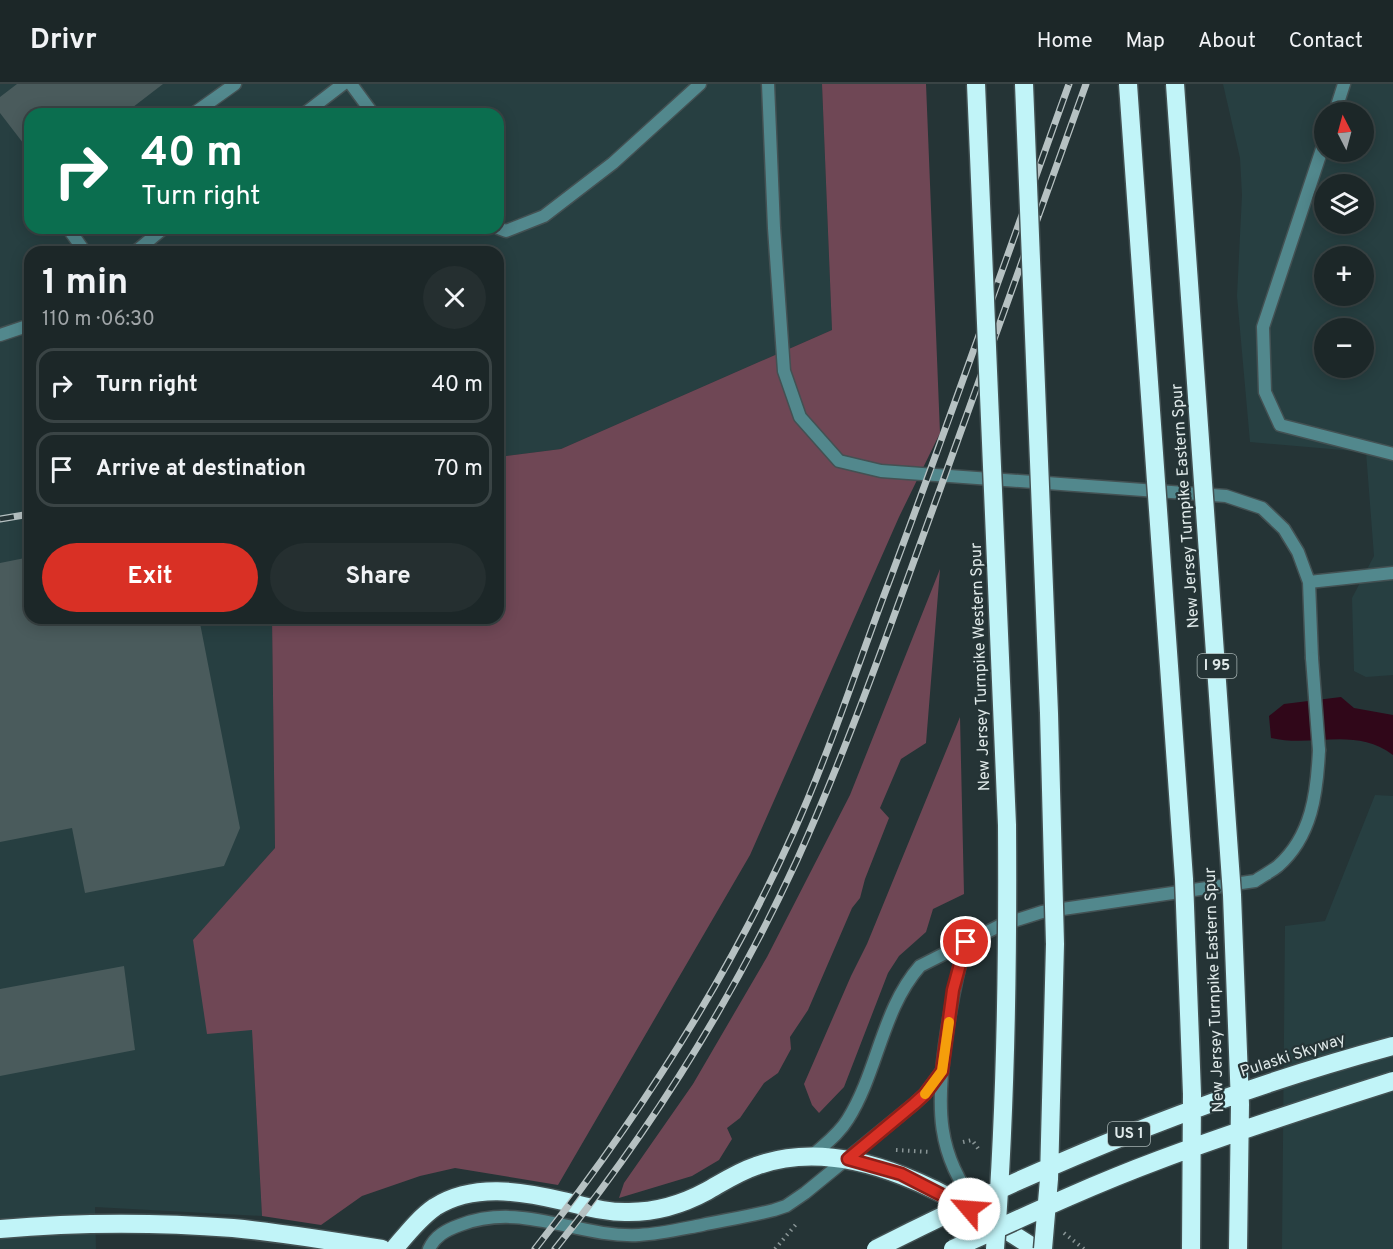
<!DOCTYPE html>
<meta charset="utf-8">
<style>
body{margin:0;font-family:Overpass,sans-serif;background:#252f30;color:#f1f3f6;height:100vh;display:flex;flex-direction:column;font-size:22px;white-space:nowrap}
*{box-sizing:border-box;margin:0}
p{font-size:20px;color:#a0a5a8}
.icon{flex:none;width:33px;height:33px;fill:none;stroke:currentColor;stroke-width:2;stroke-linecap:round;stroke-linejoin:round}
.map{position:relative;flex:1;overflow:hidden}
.drawer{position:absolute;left:24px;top:162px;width:480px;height:378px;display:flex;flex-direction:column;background:#1c2728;border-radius:18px;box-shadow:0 3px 15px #0003,0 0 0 2px #3a4445}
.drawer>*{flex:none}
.banner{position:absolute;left:24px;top:24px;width:480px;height:126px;border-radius:18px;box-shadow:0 3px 15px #0003,0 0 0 2px #3a4445;background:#0b6e4f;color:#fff;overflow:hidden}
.needle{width:39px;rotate:354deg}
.fabs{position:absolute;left:1314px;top:18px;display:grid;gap:12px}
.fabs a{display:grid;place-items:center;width:60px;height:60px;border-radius:50%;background:#1c2728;box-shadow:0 3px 15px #0003,0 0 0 2px #3a4445;font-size:30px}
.pin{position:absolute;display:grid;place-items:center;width:51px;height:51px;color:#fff;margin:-26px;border:3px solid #fff;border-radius:50%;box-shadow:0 2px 6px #0007}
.me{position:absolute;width:66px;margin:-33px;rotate:297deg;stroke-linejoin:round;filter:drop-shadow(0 0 4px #0008)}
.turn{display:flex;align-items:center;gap:21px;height:126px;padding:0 18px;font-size:27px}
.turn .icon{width:78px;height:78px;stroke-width:2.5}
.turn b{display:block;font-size:42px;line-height:51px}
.round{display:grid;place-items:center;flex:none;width:63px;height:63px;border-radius:32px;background:#252f30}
.headline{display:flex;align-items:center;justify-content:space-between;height:102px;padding:0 18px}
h1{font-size:36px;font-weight:700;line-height:45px}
.primary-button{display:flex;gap:12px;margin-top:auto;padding:12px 18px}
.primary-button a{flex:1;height:69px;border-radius:36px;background:#d93025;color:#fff;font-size:24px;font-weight:700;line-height:69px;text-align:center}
.primary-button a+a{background:#252f30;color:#f1f3f6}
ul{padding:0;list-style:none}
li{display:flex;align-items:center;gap:18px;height:75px;margin:0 12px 9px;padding:0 6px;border:3px solid #3a4445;border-radius:18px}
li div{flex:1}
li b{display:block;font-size:22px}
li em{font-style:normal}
header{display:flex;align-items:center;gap:36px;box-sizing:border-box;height:84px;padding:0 30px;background:#1c2728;border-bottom:2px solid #3a4445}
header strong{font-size:28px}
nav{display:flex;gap:33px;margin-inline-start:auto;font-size:21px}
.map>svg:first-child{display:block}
.built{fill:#273f41;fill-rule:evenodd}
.green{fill:#6f4755}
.water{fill:#300719}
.building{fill:#4a5b5c}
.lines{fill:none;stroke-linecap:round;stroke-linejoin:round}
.lane-casing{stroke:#435153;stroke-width:15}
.street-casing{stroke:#435153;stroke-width:15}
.highway-casing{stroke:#435153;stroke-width:21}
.path{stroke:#899596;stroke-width:4;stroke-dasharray:1.5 4.5;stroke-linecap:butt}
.lane{stroke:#52888d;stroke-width:12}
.street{stroke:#52888d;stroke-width:12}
.highway{stroke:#c1f4f8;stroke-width:18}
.rail-casing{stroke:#b6c1c2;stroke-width:7}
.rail{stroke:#253436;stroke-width:4.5;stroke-dasharray:14;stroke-linecap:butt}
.highway-bridge-casing{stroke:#435153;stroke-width:21;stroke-linecap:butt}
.highway-bridge{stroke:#c1f4f8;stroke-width:18}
.route-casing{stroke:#8d1f18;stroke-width:15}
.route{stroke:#d93025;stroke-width:10}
.slow{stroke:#f59e0b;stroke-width:10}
.labels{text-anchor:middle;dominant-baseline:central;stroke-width:4.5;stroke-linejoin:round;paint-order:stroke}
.shield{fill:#253436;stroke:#a7b3b3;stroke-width:1.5}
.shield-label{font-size:15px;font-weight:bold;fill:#dfe9e9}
.street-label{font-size:16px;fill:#dfe9e9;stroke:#253436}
</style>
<header>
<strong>Drivr</strong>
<nav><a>Home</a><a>Map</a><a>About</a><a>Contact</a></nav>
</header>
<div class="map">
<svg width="1393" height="1165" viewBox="0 0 1393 1165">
<rect width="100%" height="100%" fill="#253436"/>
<path class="built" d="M0,0H822L832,246L561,365L498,373V168H30V534H272L275,764L193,857L252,945L262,1132L95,1123L96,1165H0ZM30,30H498V144H30Z
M1223,0H1393V591L1366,593L1354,587L1352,514L1374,472L1366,368L1250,358L1237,212L1242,111L1240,74ZM1324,28H1364V68H1324ZM1324,100H1364V140H1324ZM1324,172H1364V212H1324ZM1324,244H1364V284H1324Z
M1375,711L1393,712V1165H1282L1285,842L1325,837Z"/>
<path class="green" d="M822,0H926L940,349L899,433L750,771L558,1101L455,1084L420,1092L362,1112L321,1141L262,1132L252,946L207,950L193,856L275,764L272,534H498V373L561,365L832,246Z
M940,485L926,659L901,675L880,724L889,734L865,795L860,814L852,824L808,926L790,953L791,965L778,989L764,999L740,1034L727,1044L732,1055L719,1076L692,1092L619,1114L624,1099L693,1000L767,873L850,711Z
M960,633L964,810L933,825L926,848L899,872L888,889L844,1003L819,1029L812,1021L804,1000L851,892L867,860Z"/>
<path class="water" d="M1341,613L1354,624L1393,631V671C1354,642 1313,664 1271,654L1269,632L1284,620Z"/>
<path class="building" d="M17,0H163L124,30H30V68L0,29V13Z
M30,473V534H199L240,744L224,782L85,809L72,744L0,758V479Z
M124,882L135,966L0,992V905Z"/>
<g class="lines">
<defs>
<path id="lane" d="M351,0L373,30
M768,0L774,144L784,287L800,333L839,377L881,387L1226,412L1262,424L1284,445L1298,468L1309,498L1312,574
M1335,28L1344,0
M193,30L235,0
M304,30L343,0
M1324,59L1263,243L1265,308L1280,341L1393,370
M68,144L85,168
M498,144L506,147L544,132L613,79L700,0
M135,168L164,144
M0,251L30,241
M1309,498L1393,489
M966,858C956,892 950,926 945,961C937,1022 936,1071 977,1121
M813,1071C825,1060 839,1050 848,1035C878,987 882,925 920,882L1001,841L1042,828L1255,797C1262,792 1272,787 1278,782C1312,752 1317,709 1319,666
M429,1165C435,1152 446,1146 460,1141C523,1117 577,1154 639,1151C660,1150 681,1145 702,1141C726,1136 750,1132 774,1126L786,1122L805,1109L914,1020L925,1010L942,987"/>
<path id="street" d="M1312,574L1319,666"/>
<path id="highway" d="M0,1145C78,1138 155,1138 233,1144C283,1149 333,1157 382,1165
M394,1165C406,1151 419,1134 435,1123C473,1099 521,1107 563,1117C585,1122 607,1129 629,1128C657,1128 683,1120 707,1107C723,1098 738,1088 756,1082C851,1047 958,1115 1036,1165"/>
</defs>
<use href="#lane" class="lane-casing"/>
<use href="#street" class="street-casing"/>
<use href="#highway" class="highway-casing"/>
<path class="path" d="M963,1058L972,1056L980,1067
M896,1066L930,1068
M1064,1149L1084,1165
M775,1165L798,1138"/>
<use href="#lane" class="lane"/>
<use href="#street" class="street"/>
<use href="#highway" class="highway"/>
<defs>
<path id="rail" d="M0,435L30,430
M535,1165C636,1037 727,897 794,747C829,669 856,586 886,506C949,338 1008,169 1069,0
M555,1165C651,1046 733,915 797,776C851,656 894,531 939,408C988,272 1037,136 1086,0"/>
</defs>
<use href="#rail" class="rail-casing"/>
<use href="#rail" class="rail"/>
<defs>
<path id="highway-bridge" d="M976,0L1007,741C1008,883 1006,1024 995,1165
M1024,0L1049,629L1055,860L1049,1095L1043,1165
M1128,0L1184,795L1192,1010L1191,1165
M1175,0L1232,811L1240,1020L1238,1165
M876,1165C1041,1081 1214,1010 1393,962
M953,1165C1021,1134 1089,1102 1159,1076C1236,1047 1314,1022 1393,997"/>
</defs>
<use href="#highway-bridge" class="highway-bridge-casing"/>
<use href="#highway-bridge" class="highway-bridge"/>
</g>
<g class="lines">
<defs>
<path id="route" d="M966,858L953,906L942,987L925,1010L914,1020L848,1075L901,1090L969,1125"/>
</defs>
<use href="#route" class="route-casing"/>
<use href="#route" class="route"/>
<path class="slow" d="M925,1010L942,987L949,938"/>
</g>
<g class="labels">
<g class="shield">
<rect x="1197.5" y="570" width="39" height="24" rx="4.5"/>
<rect x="1108" y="1038" width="42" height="24" rx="4.5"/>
</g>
<g class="shield-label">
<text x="1217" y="582">I 95</text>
<text x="1129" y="1050">US 1</text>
</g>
<g class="street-label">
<text transform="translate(1186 422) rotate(-94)">New Jersey Turnpike Eastern Spur</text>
<text transform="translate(981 583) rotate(-92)">New Jersey Turnpike Western Spur</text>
<text transform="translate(1215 906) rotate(-92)">New Jersey Turnpike Eastern Spur</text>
<text transform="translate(1293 972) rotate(-18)">Pulaski Skyway</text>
</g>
</g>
</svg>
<div class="fabs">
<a><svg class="needle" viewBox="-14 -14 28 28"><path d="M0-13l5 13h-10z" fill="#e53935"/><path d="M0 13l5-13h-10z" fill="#a0a5a8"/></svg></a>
<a><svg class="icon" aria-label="layers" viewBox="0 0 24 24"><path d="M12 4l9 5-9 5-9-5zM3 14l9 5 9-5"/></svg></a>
<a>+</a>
<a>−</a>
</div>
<div class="pin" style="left:966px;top:858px;background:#d93025"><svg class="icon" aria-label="arrive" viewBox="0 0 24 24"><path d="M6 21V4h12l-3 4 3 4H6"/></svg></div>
<svg class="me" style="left:969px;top:1125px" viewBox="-20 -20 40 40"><circle r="19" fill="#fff"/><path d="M0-13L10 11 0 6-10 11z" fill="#d93025"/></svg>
<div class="banner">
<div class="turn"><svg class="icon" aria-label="right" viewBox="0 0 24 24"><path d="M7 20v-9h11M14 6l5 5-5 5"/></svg><div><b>40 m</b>Turn right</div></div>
</div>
<section class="drawer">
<div class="headline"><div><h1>1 min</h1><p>110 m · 06:30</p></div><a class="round"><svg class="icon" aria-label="close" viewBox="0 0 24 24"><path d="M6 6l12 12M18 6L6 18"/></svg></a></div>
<ul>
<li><svg class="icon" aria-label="right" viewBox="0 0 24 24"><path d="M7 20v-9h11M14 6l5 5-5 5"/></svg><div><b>Turn right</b></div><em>40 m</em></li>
<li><svg class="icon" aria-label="arrive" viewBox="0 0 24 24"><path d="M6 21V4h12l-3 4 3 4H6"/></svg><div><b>Arrive at destination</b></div><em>70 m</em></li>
</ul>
<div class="primary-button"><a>Exit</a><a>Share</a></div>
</section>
</div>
